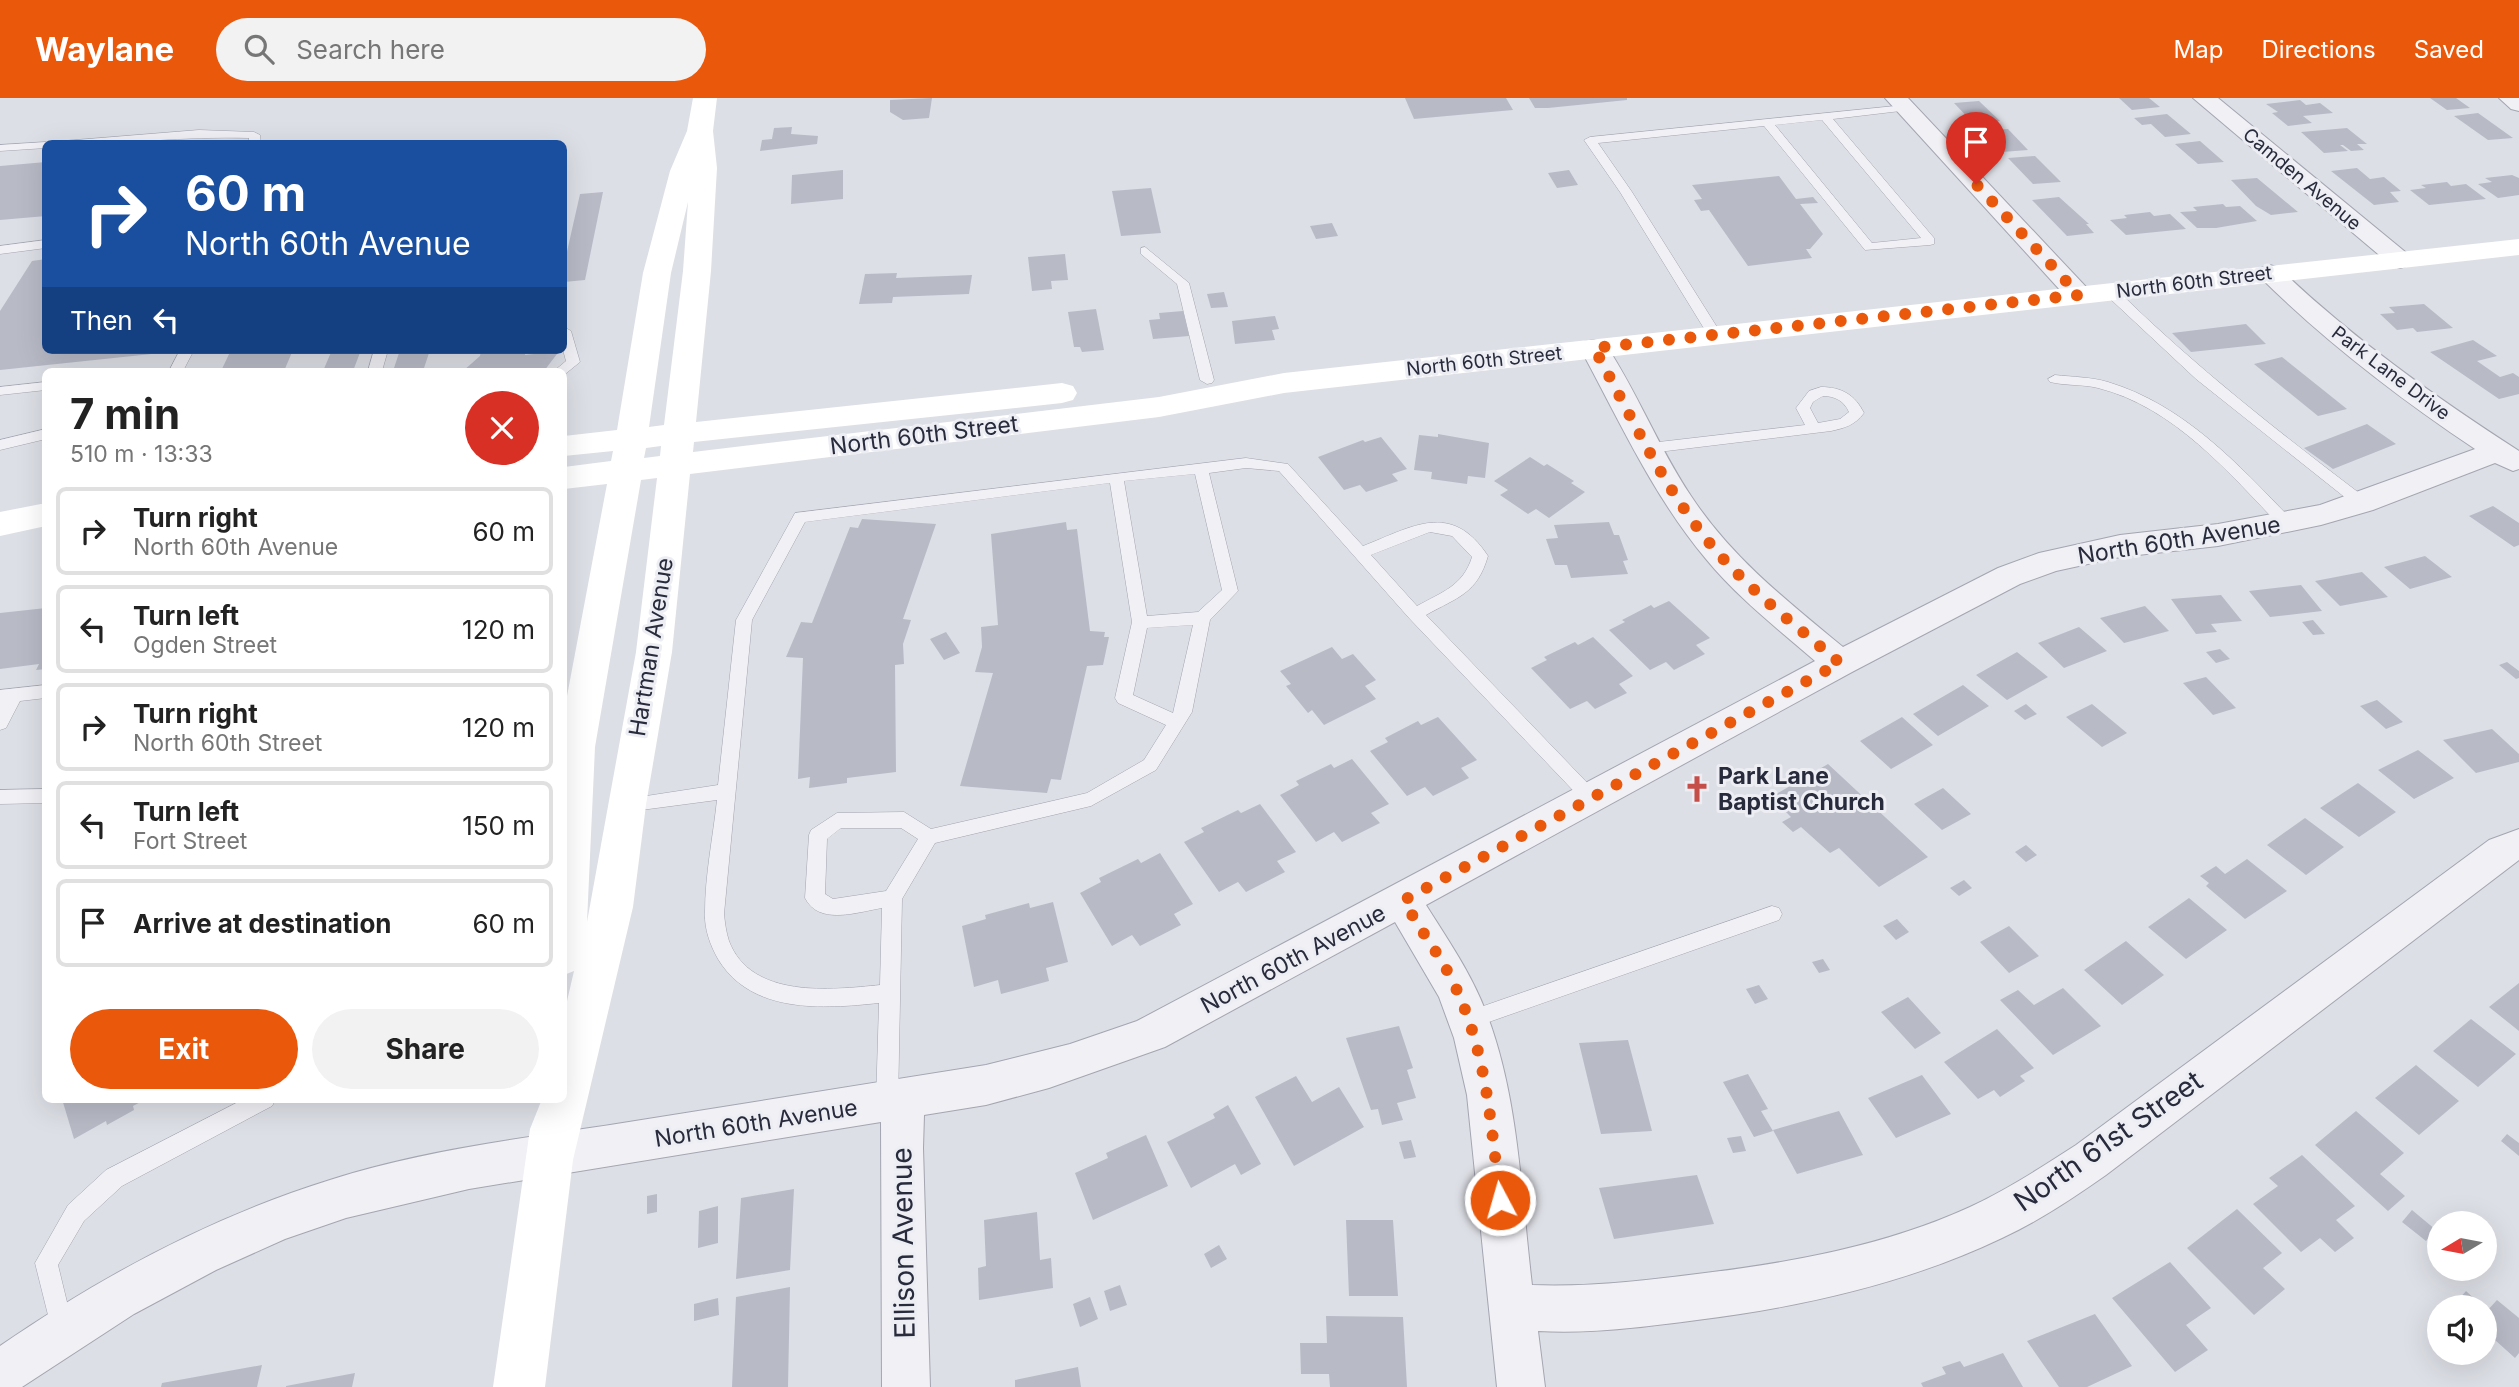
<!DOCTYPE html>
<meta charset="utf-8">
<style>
body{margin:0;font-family:Inter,sans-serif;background:#f2f2f2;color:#222;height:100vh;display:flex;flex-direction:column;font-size:26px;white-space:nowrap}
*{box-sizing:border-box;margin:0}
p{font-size:23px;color:#767676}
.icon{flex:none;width:38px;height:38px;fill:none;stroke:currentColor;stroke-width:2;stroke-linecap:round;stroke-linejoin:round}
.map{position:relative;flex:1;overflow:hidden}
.sheet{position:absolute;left:42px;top:270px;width:525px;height:735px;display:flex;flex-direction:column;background:#fff;border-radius:10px;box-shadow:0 7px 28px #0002}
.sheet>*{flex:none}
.guide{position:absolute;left:42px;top:42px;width:525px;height:214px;border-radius:10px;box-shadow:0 7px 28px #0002;background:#1a4fa0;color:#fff;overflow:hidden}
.needle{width:46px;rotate:260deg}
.fabs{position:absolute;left:2427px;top:1113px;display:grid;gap:14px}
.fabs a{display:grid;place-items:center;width:70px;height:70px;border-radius:50%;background:#fff;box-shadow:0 7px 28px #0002;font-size:35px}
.pin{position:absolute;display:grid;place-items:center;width:60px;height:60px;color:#fff;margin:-72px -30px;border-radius:50% 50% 50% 0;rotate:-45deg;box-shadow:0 0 7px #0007}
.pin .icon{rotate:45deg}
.me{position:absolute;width:77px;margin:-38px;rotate:354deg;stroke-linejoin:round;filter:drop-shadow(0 0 5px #0008)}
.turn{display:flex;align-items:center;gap:24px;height:147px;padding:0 28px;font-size:32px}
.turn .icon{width:91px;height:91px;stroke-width:2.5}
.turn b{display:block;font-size:49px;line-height:60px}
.then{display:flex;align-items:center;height:66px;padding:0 28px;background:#0003;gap:14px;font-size:26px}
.round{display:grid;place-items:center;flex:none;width:74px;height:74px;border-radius:37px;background:#f2f2f2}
.summary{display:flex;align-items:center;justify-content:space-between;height:119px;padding:0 28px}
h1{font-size:42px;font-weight:700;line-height:52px}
.cta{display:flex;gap:14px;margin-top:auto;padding:14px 28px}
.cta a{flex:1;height:80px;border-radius:42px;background:#ea580c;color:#fff;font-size:28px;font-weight:700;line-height:80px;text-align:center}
.cta a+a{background:#f2f2f2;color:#222}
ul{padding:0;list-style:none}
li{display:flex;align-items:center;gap:21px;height:88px;margin:0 14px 10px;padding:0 14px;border:4px solid #e0e0e0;border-radius:10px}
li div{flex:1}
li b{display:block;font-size:26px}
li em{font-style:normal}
header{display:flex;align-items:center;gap:42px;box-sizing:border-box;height:98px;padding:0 35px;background:#ea580c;color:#fff}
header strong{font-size:33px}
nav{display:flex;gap:38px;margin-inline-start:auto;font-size:24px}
.search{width:490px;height:63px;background:#f2f2f2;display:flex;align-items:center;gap:18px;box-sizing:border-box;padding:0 24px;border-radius:38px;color:#767676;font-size:26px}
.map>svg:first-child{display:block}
.building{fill:#b8bac6}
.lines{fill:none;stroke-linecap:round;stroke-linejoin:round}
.lane-casing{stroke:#a3a5b0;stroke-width:1}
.street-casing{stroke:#a3a5b0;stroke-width:2}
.lane{fill:#f0f0f5;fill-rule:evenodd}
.street{fill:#f0f0f5;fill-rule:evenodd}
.secondary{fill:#fff;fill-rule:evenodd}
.route{stroke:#ea580c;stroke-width:12;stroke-dasharray:0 21.6}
.labels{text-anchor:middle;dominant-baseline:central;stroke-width:6;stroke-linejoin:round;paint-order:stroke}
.far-street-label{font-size:19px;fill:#282b3c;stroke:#edeef4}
.street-label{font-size:23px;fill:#282b3c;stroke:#edeef4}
.poi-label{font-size:23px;font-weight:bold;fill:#282b3c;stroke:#edeef4;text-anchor:start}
.near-street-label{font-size:28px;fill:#282b3c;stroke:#edeef4}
</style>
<header>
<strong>Waylane</strong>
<div class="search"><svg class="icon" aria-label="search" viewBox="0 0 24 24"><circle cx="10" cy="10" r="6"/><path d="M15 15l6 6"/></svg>Search here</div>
<nav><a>Map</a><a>Directions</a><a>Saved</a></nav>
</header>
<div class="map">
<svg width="2519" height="1289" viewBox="0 0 2519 1289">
<rect width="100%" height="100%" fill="#dddfe6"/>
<path class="building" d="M932,0L929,20L903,22L890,14V2Z
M1405,0H1506L1513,12L1414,21Z
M1529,0H1627V2L1548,10H1535Z
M2119,0H2149L2160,9L2132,12Z
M2430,0H2456L2470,10L2447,12Z
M2300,2L2306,7L2320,5L2333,15L2303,18L2312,25L2288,28L2272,15L2278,14L2266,6Z
M1979,3L2000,23L1974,26L1954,5Z
M2478,15L2513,40L2488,42L2454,18Z
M2167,16L2191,36L2165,39L2151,26L2142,27L2134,20Z
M792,29L791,36L818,38L817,46L760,53L762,42L772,41L774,30Z
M2347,30L2367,46H2357L2364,52L2351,53L2343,47H2340L2348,53L2324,55L2301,34Z
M2008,31L2028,52L2002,54L1982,33Z
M2200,43L2224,64L2198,66L2175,46Z
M2035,58L2061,84L2033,86L2008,60Z
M46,64V118L0,122V68Z
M2357,70L2370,81L2384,79L2401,93L2390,94L2399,104L2374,107L2331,73Z
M843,72V101L791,106L792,77Z
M1569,72L1578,87L1557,90L1548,75Z
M2512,77L2519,80V97L2498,100L2478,86L2492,84L2485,80Z
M1779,78L1796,101L1813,99L1818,105L1800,106L1823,136L1810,151H1806L1812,160L1748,168L1709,112L1701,113L1694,102L1702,101L1692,87Z
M2257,80L2298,114L2271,117L2256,108L2231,82Z
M2447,84L2451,88L2466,86L2486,101L2429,107L2410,92L2426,90L2421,87Z
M1151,90L1161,135L1121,138L1112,93Z
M603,94L585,182L564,184V167L580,96Z
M2059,99L2089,126H2086L2094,135L2067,138L2032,102Z
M2223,106L2226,109L2240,108L2257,123L2216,130H2197L2180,114L2197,113L2193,109Z
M2150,114L2154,118L2170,116L2186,131L2126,137L2110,122L2127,120L2124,117Z
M1332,125L1338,138L1316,141L1310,128Z
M1065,156L1068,182L1051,183L1052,191L1032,193L1028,159Z
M46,161V252H163L161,255L0,272V213L32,163Z
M897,175L896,180L972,177L969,196L893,199L892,205L859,206L865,176Z
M1224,194L1228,209L1211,210L1207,196Z
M2424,206L2453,230L2417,234L2413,230L2397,232L2380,216L2395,215L2389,209Z
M1096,211L1104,252L1082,254L1080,249H1074L1068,214Z
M1183,213L1189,238L1153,241L1149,222L1160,221L1159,215Z
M1275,218L1279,231L1272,232L1275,242L1235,246L1232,223Z
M2246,226L2266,246L2191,254L2172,235Z
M2473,242L2497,258L2477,263L2500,279L2513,275L2519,279V296L2499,301L2430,254Z
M231,252H293L284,273H221Z
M332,252H361L353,273H323Z
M400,252H430L423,273H393Z
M481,252H526L525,257L552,254L557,256L544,273H463L480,258Z
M2282,259L2347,311L2318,318L2254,266Z
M2367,326L2396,346L2333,371L2304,350Z
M1438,336L1489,345L1485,380L1468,378L1467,386L1431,381L1432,374L1414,372L1419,337L1438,339Z
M1381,339L1407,371L1392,376L1398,383L1366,394L1360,387L1344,392L1318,359L1363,342L1365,344Z
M1530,359L1544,368L1547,366L1574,383L1571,385L1585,394L1549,420L1536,411L1528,416L1500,397L1508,392L1494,383Z
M2493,408L2519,425V447L2514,449L2469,418Z
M862,421L936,426L903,521L911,522L903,546L904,566L895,567L896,674L847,680V685L809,690L810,679L798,681L803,560L786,559L801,524L812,525L850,429L858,430Z
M1066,424L1067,432L1077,431L1090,533L1105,534L1104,539H1109L1103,567L1087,568L1061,682L1051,681L1047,695L960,688L993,575L975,574L982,549L981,529L998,527L991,436Z
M1609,424L1614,437H1619L1628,462L1623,463L1628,476L1571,480L1567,467H1555L1546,441L1558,440L1554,427Z
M2425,458L2452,479L2410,491L2384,469Z
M2362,474L2388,499L2340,508L2315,483Z
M2301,487L2322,513L2270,519L2249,493Z
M2221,497L2242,523L2211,526L2217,534L2196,536L2171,501Z
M1669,503L1710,540L1696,547L1705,556L1674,572L1666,564L1650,572L1609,532L1625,524L1622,522L1651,507L1654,510Z
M2145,508L2169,533L2124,545L2100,520Z
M46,510V571L36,572L39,566L0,571V515Z
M2313,522L2325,536L2313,537L2302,524Z
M2079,529L2107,553L2064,570L2038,545Z
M946,534L960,555L944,562L930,541Z
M1593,539L1633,578L1619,586L1627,595L1595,611L1587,603L1570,611L1531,570L1547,562L1544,559L1575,544L1578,547Z
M1332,549L1342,561L1353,556L1376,582L1365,588L1376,601L1324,627L1312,612L1308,615L1286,588L1291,586L1280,573Z
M2220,551L2230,561L2216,565L2206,554Z
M2017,554L2048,579L2007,602L1976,577Z
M2507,564L2519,573V580L2516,581L2499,567Z
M2206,579L2236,610L2213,617L2183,585Z
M1963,587L1989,608L1938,638L1913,616Z
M2377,602L2403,624L2386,631L2360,608Z
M2026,606L2037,616L2025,622L2014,613Z
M2092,606L2127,635L2102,649L2066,619Z
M1438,619L1477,662L1461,670L1469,680L1433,698L1425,689L1407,698L1370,653L1388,644L1385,640L1418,623L1421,627Z
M1902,619L1933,647L1891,671L1860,643Z
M2492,631L2519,656V664L2476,675L2443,642Z
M2418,652L2454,680L2414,701L2378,672Z
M1352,661L1389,706L1371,715L1380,725L1342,744L1334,734L1316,744L1280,697L1299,687L1296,683L1331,666L1334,670Z
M1828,666L1928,759L1879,789L1839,750L1830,755L1801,729L1793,734L1782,724L1791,719L1771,699Z
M2358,685L2396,714L2359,739L2320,710Z
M1943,690L1971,716L1942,732L1914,706Z
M1260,706L1296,754L1277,763L1285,774L1246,794L1238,784L1219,794L1184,744L1204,734L1201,730L1238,712L1241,715Z
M2305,720L2344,749L2306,777L2267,747Z
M2026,747L2037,757L2026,764L2015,754Z
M1160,755L1193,806L1174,816L1181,827L1140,848L1132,837L1112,848L1080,795L1101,784L1099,780L1138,761L1141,765Z
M2247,761L2287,793L2245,821L2206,788L2209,785L2200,778L2216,768L2225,776Z
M1964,782L1972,790L1959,798L1950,790Z
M2189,800L2227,832L2186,861L2148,829Z
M1053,804L1068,864L1046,870L1049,883L1001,896L998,882L974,889L962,828L986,821L985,817L1029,805L1030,810Z
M1897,821L1909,834L1896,842L1883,828Z
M2009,828L2039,858L2009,875L1980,844Z
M2126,843L2164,877L2122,907L2084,872Z
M1823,861L1830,872L1819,875L1812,864Z
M2519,885V933L2489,909Z
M1759,887L1768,901L1755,906L1746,891Z
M2063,890L2101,928L2053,957L2000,902L2018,892L2034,907Z
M1908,899L1941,935L1915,951L1881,914Z
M2471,921L2516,956L2478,989L2433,953Z
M1399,928L1413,970L1407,972L1416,1000L1397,1005L1403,1022L1382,1027L1378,1011L1371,1012L1346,940Z
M1997,931L2034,970L2020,978L2025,983L2000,999L1994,992L1978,1001L1944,964Z
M1628,942L1652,1033L1601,1036L1579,945Z
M2416,967L2459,1003L2419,1037L2375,1000Z
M1748,976L1768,1011L1761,1013L1773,1033L1754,1039L1723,984Z
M1922,977L1951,1016L1896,1040L1868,1000Z
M1296,978L1312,1004L1339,989L1364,1029L1294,1068L1255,999Z
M62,1001H146L133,1008L134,1012L107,1027L106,1023L74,1041Z
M1228,1007L1261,1066L1241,1077L1235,1066L1191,1090L1167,1044L1215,1020L1213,1016Z
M1839,1013L1863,1057L1797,1076L1773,1032Z
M2356,1013L2404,1055L2380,1076L2405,1098L2388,1113L2315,1047Z
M2507,1036L2519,1045V1058L2501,1043Z
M1146,1037L1168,1088L1093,1122L1075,1075L1108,1060L1106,1055Z
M1741,1038L1746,1053L1733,1055L1727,1040Z
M1411,1042L1416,1059L1404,1061L1399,1044Z
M2302,1057L2355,1108L2336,1122L2354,1140L2335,1154L2320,1140L2301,1154L2253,1106L2278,1088L2269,1080Z
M1697,1077L1714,1126L1614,1141L1599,1090Z
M794,1091L790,1172L736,1181L741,1100Z
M657,1096V1114L647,1116V1098Z
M718,1108V1145L698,1150L699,1113Z
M2237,1111L2282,1155L2263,1170L2285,1191L2254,1217L2187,1150Z
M2412,1112L2436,1132L2426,1143L2402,1124Z
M1037,1114L1040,1162L1051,1160L1053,1190L979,1202L978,1170L986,1168L984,1122Z
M1346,1122H1393L1398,1198H1349Z
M1219,1147L1227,1161L1211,1170L1204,1156Z
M2170,1164L2211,1210L2186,1227L2208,1252L2175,1274L2112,1200Z
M1120,1187L1127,1207L1110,1213L1104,1193Z
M790,1189L788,1289H732L736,1199Z
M2466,1193L2481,1207L2479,1209H2468L2459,1201Z
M1090,1199L1098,1221L1080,1229L1073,1206Z
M718,1200L719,1217L694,1223V1206Z
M2497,1202L2519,1220V1255L2515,1260L2485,1233V1215Z
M2095,1216L2132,1268L2087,1289H2059L2027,1243Z
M1326,1218L1403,1219L1407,1289H1330L1329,1276H1301L1300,1245H1327Z
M2003,1255L2023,1289H1923L1921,1285L1946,1276L1942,1269L1960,1263L1964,1269Z
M262,1267L257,1289H161L162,1285Z
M1078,1269L1081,1289H1015V1282Z
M355,1275L352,1289H286V1288Z"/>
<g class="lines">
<defs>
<path id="lane" d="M1905,7L1909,8V12L1833,21L1934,140V146L1930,147L1865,152L1764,28L1598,45L1632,94L1722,237L1715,241L1708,237L1620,94L1584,42L1590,39ZM1822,22L1921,140L1872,145L1775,27Z
M199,32L254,34L260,37L261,46H249V40C185,38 122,46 59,46L64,43Z
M46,44L51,46H46V50L0,53V47Z
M46,142V150L0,156V148Z
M1145,149L1189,185L1214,282L1212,285L1207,286L1200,282L1177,186L1141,156V150Z
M2111,190L2116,191C2194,268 2280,335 2367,401L2370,405L2367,409H2357L2196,281L2106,197V191Z
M564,229L571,233L580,264L564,277V273H554L566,263L563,252Z
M180,252H194L183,273H169Z
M374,252H388L382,273H368Z
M2055,277C2073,279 2091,279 2108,284C2184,307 2238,366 2291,421L2294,425L2291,429H2281C2229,375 2174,309 2098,290C2082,286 2066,288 2050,284L2048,281Z
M46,284V292L0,297V289Z
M1821,289C1842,289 1855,297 1864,315C1855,327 1845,330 1831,333L1650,355L1643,350L1650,345L1805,327L1796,310L1809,293ZM1823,298C1835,298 1844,303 1849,314L1840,321L1818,325L1810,310L1813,304Z
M46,331V341L0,352V342Z
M1246,360L1288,366L1363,448C1412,429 1451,402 1488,458C1477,496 1458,499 1426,517L1597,695L1600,700L1597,705L1591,707L1585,705L1409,520L1279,373L1246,370L1209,375L1238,493L1210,522L1192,614L1156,672L1091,708L935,745L902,801L898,1005L894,1012L887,1015L880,1012L876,1005L879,905C823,911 751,916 718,861C710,847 704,830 705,814C705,777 713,739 717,702L626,714L620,712L617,707L620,702L718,687L736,522L795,415ZM1195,376L1222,492L1198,514L1147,518L1124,383ZM1110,385L1132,524L1115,600L1118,605L1166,627L1144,662L1087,695L931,731L904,714L837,715L811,732L809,737L805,800C819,828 858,814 882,810L880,887C831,892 751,901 729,843C726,834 725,825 724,816L752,522L805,424ZM1430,434L1452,438L1472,459C1463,488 1442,494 1417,508L1371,457ZM1193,527L1173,615L1133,597L1147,530ZM841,730H901L918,741L886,793L833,801L825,796L827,741Z
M46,587V600L20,603L6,630L0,632V592Z
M46,691V705L0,706V692Z
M1772,808L1779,810L1782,816L1779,822L1469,931L1462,929L1459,922L1462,915L1469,913Z
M244,1001H276L272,1008L122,1088L84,1123L58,1167L74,1233L70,1241L62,1245L54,1241L35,1165L68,1107L106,1072Z"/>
<path id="street" d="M1885,0H1908L2088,191L2092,197L2088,203L2079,205L2070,203Z
M2193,0H2218L2409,157L2413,162L2409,167L2400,170L2391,167Z
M2499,0H2519V13L2511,11Z
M2270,167L2279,170C2352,240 2434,298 2519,353V371L2513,373L2495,365L2373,412L2321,427L2218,448L2120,459L2056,473L2020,486L1852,574L1426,807C1448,842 1471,875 1486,914C1519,999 1521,1096 1532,1187C1588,1189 1642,1183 1697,1176C1789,1165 1885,1148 1970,1109C2007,1092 2042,1069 2076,1047L2489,742L2519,731V762L2106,1077C2073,1100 2039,1123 2002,1140C1906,1186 1801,1209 1697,1222C1644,1229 1591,1236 1538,1233L1545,1289H1497L1467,997L1454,940L1439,899L1395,824L1165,949L1049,990L986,1007L924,1017L923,1050L930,1289H882L881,1024L469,1091L346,1120L285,1141L216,1172L134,1216L22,1289H0V1248C102,1178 211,1119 330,1082C420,1053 516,1041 610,1027C735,1007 861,987 986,967L1070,946L1137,923L1815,563C1778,531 1738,500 1706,461C1653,398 1619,322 1580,250L1584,244L1594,242L1604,244C1637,293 1658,349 1691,398C1731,459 1787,503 1843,549L1998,470L2039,455L2120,437L2218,426L2320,407L2475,351C2399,300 2327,245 2261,180L2257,175L2261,170Z"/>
</defs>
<use href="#lane" class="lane-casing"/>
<use href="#street" class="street-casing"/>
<use href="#lane" class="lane"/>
<use href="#street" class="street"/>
<path class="secondary" d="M693,0H717L713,33L717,70L711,173L696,324L1062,285L1073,288L1077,295L1073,302L1062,305L694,344L693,354L1159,299L1284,275L2519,141V157L1284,295L1159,319L690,376L672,554L646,707L633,809L573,1062L545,1289H493L530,1031L542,1001H564V916L574,873L564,877V614L607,386L564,391V369L611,363L613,353L564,358V338L617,332L643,175L670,73L687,33ZM688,104L683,173L664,327L649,329L671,175ZM661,348L660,358L644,360L646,350ZM657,380L636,554L587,824L595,649L641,382Z
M46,405V428L0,438V414Z"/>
</g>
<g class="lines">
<path class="route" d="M1500,1102C1491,1028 1487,953 1453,884C1439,855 1418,830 1404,802L1840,565C1799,530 1754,496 1718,455C1666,396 1632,319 1594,250L2079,197L1976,86"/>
</g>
<defs>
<symbol id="church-bare" viewBox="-9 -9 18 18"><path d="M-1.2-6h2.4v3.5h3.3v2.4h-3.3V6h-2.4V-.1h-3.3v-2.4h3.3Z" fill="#c64e48" stroke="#edeef4" stroke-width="2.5" paint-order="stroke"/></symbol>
</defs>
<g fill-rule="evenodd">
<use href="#church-bare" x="1678" y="672" width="38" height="38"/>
</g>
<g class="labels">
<g class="far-street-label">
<text transform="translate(2302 81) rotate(40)">Camden Avenue</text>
<text transform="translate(2194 184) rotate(-7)">North 60th Street</text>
<text transform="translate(1484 263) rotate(-6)">North 60th Street</text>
<text transform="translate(2391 275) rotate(37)">Park Lane Drive</text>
</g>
<g class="street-label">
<text transform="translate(924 337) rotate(-7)">North 60th Street</text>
<text transform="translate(2179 442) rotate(-9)">North 60th Avenue</text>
<text transform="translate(651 549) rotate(-81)">Hartman Avenue</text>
<text transform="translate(1293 861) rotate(-28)">North 60th Avenue</text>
<text transform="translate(756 1025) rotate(-9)">North 60th Avenue</text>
</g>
<g class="poi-label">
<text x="1718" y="678">Park Lane<tspan x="1718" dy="26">Baptist Church</tspan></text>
</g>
<g class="near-street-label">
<text transform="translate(2108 1043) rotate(-35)">North 61st Street</text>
<text transform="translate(903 1145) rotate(-91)">Ellison Avenue</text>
</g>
</g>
</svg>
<div class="fabs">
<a><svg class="needle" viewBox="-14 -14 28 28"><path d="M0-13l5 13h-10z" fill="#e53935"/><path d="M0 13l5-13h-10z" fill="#767676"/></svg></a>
<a><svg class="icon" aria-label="sound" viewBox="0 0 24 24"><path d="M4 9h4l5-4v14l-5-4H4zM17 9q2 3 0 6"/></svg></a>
</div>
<div class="pin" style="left:1976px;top:86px;background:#d93025"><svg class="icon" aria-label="arrive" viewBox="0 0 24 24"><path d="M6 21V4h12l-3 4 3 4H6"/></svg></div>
<svg class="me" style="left:1500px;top:1102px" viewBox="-20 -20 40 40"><circle r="17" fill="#ea580c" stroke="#fff" stroke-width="3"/><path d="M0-11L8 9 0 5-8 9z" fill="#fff"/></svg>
<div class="guide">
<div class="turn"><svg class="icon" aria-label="right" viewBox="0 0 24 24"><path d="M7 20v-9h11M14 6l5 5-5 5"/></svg><div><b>60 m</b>North 60th Avenue</div></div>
<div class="then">Then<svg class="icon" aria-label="left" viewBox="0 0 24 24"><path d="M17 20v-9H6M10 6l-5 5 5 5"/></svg></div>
</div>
<section class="sheet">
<div class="summary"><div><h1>7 min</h1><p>510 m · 13:33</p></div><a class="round" style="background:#d93025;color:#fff"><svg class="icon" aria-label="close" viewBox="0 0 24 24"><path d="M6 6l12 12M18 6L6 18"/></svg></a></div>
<ul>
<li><svg class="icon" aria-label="right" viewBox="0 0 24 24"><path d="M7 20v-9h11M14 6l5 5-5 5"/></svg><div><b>Turn right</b><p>North 60th Avenue</p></div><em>60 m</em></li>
<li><svg class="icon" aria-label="left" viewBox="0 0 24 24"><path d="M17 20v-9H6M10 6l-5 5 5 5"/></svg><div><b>Turn left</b><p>Ogden Street</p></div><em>120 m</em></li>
<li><svg class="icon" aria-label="right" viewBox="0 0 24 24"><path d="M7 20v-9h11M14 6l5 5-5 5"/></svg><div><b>Turn right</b><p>North 60th Street</p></div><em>120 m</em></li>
<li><svg class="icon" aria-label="left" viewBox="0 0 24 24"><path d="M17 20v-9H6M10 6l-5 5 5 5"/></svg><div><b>Turn left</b><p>Fort Street</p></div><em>150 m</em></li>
<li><svg class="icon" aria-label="arrive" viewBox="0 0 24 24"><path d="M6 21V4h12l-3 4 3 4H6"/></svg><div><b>Arrive at destination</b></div><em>60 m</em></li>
</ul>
<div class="cta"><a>Exit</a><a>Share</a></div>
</section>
</div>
